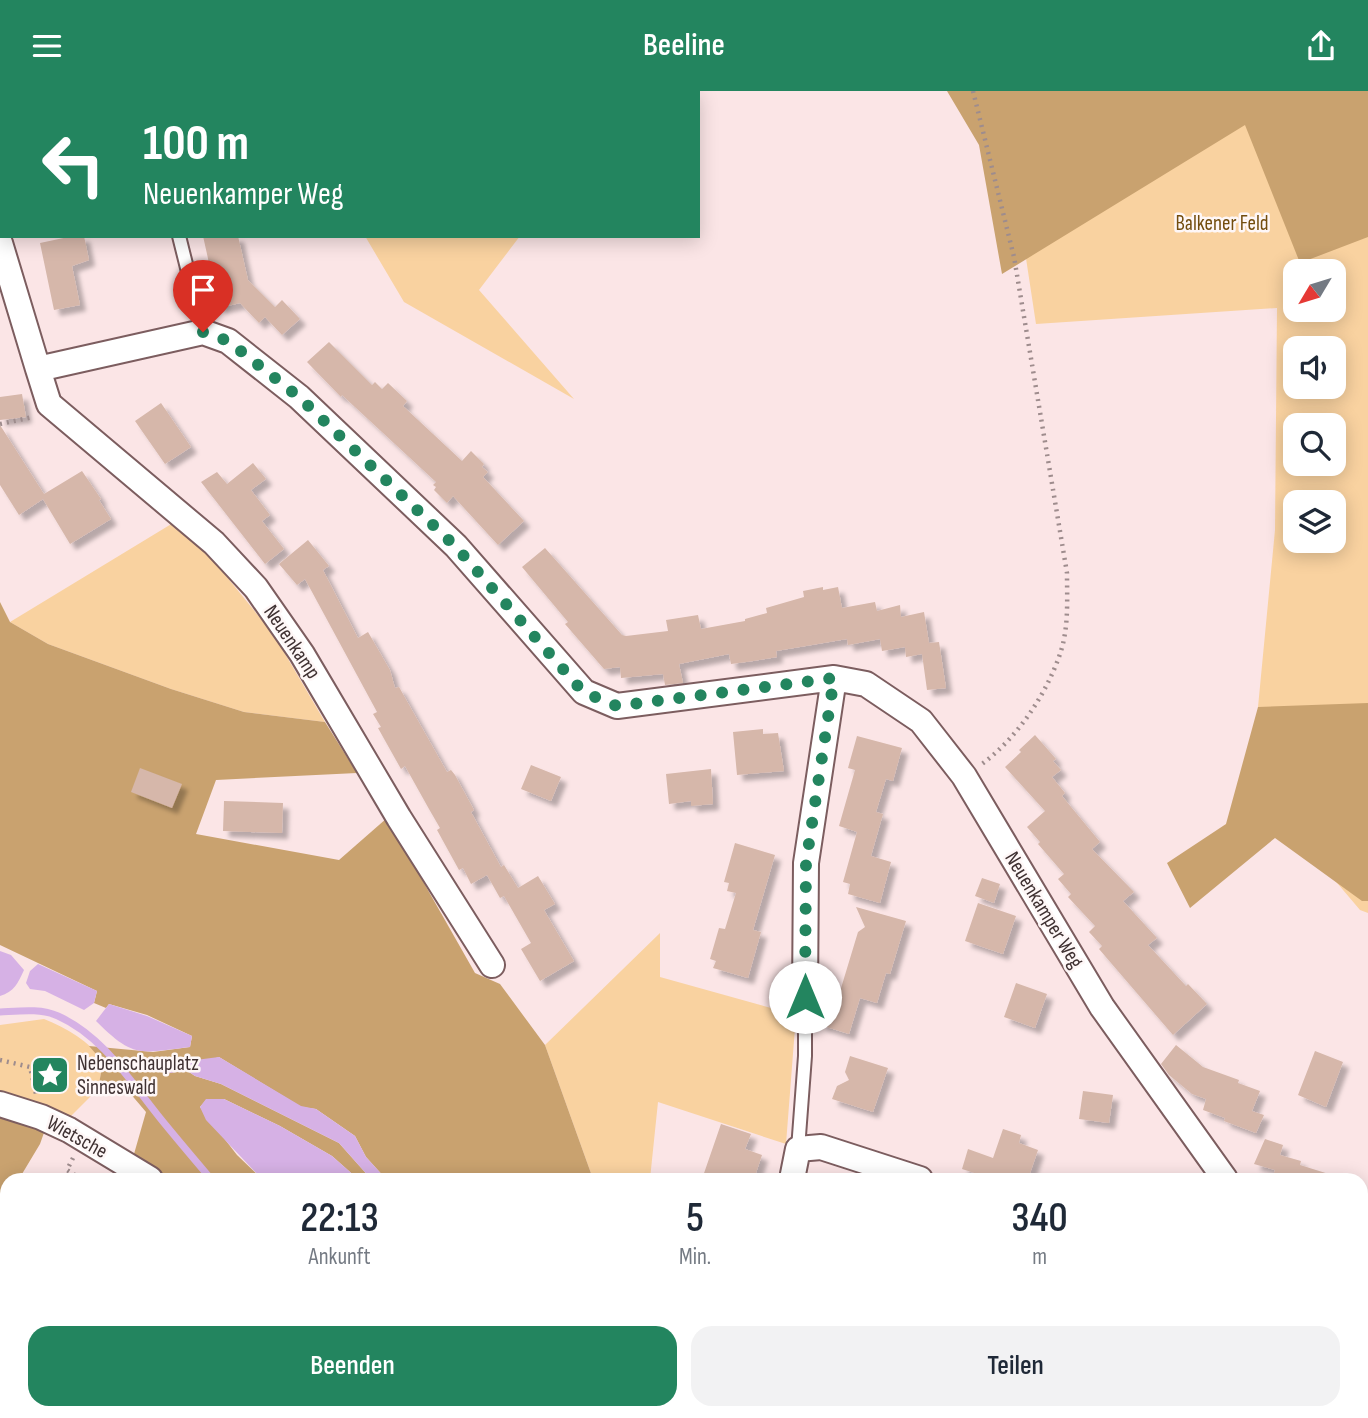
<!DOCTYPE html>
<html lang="de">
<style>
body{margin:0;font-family:"Sofia Sans Condensed",sans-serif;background:#f2f2f3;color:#1f2937;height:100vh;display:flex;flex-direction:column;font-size:26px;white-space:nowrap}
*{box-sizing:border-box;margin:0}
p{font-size:23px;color:#747a83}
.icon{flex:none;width:38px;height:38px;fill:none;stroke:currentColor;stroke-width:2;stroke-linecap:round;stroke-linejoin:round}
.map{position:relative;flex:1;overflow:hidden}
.side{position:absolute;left:0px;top:1082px;width:1368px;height:247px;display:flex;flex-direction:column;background:#fff;border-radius:21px 21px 0 0;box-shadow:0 4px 18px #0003}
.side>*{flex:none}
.hud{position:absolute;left:0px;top:0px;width:700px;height:147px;box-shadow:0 4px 18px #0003;background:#23855f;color:#fff;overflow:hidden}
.needle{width:46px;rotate:232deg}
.buttons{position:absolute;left:1283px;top:168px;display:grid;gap:14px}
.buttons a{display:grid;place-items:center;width:63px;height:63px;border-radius:14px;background:#fff;box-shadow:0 4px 18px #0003;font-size:35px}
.pin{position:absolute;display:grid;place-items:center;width:60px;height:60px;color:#fff;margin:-72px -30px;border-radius:50% 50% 50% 0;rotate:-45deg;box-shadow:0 0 7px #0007}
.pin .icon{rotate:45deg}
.me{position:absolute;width:77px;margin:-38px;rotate:0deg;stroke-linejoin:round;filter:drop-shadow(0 0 5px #0008)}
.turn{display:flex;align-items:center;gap:24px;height:147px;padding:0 28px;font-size:32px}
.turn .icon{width:91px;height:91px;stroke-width:2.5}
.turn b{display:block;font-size:49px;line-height:60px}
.eta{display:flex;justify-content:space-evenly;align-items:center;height:119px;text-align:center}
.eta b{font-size:42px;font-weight:600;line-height:49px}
.action{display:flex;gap:14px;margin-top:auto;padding:14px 28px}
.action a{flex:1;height:80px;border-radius:21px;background:#23855f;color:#fff;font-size:28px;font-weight:600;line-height:80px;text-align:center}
.action a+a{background:#f2f2f3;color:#1f2937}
header{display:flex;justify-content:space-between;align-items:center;height:91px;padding:0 28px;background:#23855f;color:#fff;font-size:32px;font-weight:600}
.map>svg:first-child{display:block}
.green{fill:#f9d2a0;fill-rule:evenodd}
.forest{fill:#c9a26f}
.water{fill:#d6b1e5}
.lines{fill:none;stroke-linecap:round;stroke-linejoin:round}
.stream{stroke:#d6b1e5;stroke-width:7}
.building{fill:#d6b7aa;filter:url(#shadow)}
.service-casing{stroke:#7c5d5f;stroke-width:16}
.minor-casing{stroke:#7c5d5f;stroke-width:28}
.path{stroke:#9e8c8d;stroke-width:4.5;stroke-dasharray:2 5;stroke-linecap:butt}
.service{stroke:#fff;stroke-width:12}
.minor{stroke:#fff;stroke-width:24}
.route{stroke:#23855f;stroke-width:12;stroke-dasharray:0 21.6}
.labels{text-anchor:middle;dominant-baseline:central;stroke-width:5;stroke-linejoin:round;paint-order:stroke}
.park-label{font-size:21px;fill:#734d0e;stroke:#fef7f7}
.street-label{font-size:21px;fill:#3f3132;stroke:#fef7f7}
.poi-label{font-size:21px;fill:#3f3132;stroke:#fef7f7;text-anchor:start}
</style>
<header><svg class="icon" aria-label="menu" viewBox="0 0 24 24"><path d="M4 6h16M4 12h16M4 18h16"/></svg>Beeline<svg class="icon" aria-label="share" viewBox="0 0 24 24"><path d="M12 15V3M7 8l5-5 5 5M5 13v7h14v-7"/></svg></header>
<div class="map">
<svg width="1368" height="1327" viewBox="0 0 1368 1327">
<defs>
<filter id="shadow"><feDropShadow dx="6" dy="6" stdDeviation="2" flood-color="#0004"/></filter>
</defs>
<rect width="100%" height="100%" fill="#fbe5e6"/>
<path class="green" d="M1368,2V822L1360,819L1310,760L1272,616H1258L1275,439L1277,217L1036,233L1022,141L1229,34ZM1295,180H1334V219H1295ZM1295,257H1334V296H1295ZM1295,334H1334V373H1295ZM1295,411H1334V450H1295Z
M365,145H520L479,199L574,308L404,211Z
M173,432L209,464L274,544L325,631L244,621L171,598L48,553L10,531Z
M660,842V886L796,924L786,1053L658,1011L650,1088H593L545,954Z
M44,928C66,937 90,950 103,971L98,998L67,1029L0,1004V934Z
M437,1321H566L571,1327H442Z"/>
<path class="forest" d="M947,0H1368V146L1300,172L1245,34L1002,183L979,54Z
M0,511L10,531L48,553L171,598L244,621L325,631L357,682L216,689L196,743L339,769L387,727L475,882L500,893L545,954L593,1088H386L366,1066L355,1045L316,1018L301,1016L219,966L165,983L186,979L195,985L221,993L339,1052L371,1088H358L332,1065L280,1035L224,1008L206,1009L200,1016L237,1064L262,1088H164L134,1063L146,1021L129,1001L116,1003L98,998L103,971L89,955L153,961L190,956L192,945L147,924L109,913L106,917L94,912L97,900L0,854Z
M1368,612V810H1362L1275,747L1190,817L1167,772L1226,733L1258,616Z
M0,1024L46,1036L40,1053L19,1088H7V1107L0,1117Z
M0,1207L7,1208V1321H404L407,1327H0Z"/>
<path class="water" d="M0,860L11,864L24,879C18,892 14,901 0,905Z
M38,873L97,900L94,912L84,919L45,900L30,898L26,892L30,880Z
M109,913L147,925L192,945L190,956C140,962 134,968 96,930Z
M219,966L301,1015L316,1018L355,1045L366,1066L386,1088H371L339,1052L221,993L195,985L186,979L164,983V973Z
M206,1008H224L280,1035L332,1065L358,1088H262L206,1029L200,1016Z"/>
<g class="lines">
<path class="stream" d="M0,921C19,920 41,917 58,925C103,945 130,990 160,1027C177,1048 194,1068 211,1088
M427,1321L432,1327"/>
</g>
<path class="building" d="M73,145H84L89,169L72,175L80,214L54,219L40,152Z
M203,145H238L248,189L275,216L282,209L300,228L282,244L265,226L259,232L240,212L219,217Z
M329,251L372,294L375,291L382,298L388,292L407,310L403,315L462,370L471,360L484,373L482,376L488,381L483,386L524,430L498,454L453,405L447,412L434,399L436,396L433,394L436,391L342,304L341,306L307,271Z
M22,303L26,326L0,329V306Z
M161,312L191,356L165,373L135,330Z
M0,334L44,403L82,380L101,408L99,409L111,428L70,453L43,408L19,424L0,394Z
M253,372L266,388L251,399L270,424L262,430L284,458L265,473L201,391L217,381L227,393Z
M308,449L329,475L323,479L358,547L368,541L390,579L395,597L399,596L447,681L451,679L455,684L474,719L471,721L501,776L504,774L518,797L508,803L538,785L555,813L544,819L574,870L540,890L521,858L531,852L504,805L500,807L487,784L471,793L463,777L459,779L437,739L440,737L429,718L405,675L401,678L378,637L381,636L373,623L377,621L305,488L297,494L279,473Z
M545,457L622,544L626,545L668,540L666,529L698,524L701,538L745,530V528L767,522L766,517L804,506L803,500L823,496V499L838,496L842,517L875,511L877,520L900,514L901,526L924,521L929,552L939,551L946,597L927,599L922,563L906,566L905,556L882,560L880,548L848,554L847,548L776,560L777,566L753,570L731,573L729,563L679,573L683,592L665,594L663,583L621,587L620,576L604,578L565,533L568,531L522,476Z
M763,638V643L778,642L784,680L737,684L733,641Z
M1035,644L1056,668L1053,670L1061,679L1052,686L1065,702L1062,705L1100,751L1092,758L1134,801L1123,810L1157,847L1148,854L1186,895L1188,893L1207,913L1173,944L1099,858L1102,855L1089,841L1095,835L1068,806L1071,803L1058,788L1064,783L1038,753L1040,751L1027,736L1045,720L1005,676L1021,661L1019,659Z
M857,645L902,657L893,690L886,688L876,721L883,723L871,765L891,771L880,812L848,803L850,793L843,791L857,741L839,735L855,679L848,677Z
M531,674L561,686L551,710L521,698Z
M140,677L182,693L172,717L131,701Z
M711,678L713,713L691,715V710L669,713L666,683Z
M224,710L283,712L282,742L223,740Z
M735,752L775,764L753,839L761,841L748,887L713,877L716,870L710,868L719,837L725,838L736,802L727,800L729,792L724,791Z
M982,787L1000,793L994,812L975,805Z
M978,812L1016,825L1003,863L965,850Z
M856,816L906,830L890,883L886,882L877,912L860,907L849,943L820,934L826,914L835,917L858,841L865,836Z
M1016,892L1047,903L1035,937L1004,926Z
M1176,954L1203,976L1239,989L1238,992L1260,1000L1252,1020L1264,1024L1256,1042L1224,1030L1225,1027L1203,1019L1206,1008L1192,1003L1169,984L1161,973Z
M1315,960L1343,971L1326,1016L1298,1004Z
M850,965L888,977L873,1021L832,1008L837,995L849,989L845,981Z
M1083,1000L1113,1004L1109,1032L1079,1028Z
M721,1033L751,1043L745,1058L762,1064L754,1088H702Z
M1003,1038L1021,1044L1019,1052L1038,1059L1028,1088H1005L988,1083L987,1086L962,1078L968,1058L993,1067Z
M1265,1048L1283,1054L1280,1064L1301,1070L1300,1074L1332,1084L1331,1088H1272L1275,1079L1254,1073Z"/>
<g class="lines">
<defs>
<path id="service" d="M224,2L225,0
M179,145L203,241
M798,1058L805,965V906"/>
<path id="minor" d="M0,152L38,278L203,241L228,250L299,306L456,455L584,601L617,615L834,587L866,593L921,630L964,685L1102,916L1225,1088
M38,278L49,313L214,452L256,497L302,563L399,727L492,874
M805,906L806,772L834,587
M0,1013L41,1026L69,1039L150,1088
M792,1088L798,1058L821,1056L920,1088
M341,1321L344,1327
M733,1321L734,1327
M1210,1327L1212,1321"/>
</defs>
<use href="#service" class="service-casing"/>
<use href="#minor" class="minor-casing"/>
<path class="path" d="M973,0L1014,166L1067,482C1067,508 1069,537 1060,563C1046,604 1017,647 982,673
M0,333L33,326
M0,969L30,976L36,1003
M73,1067L67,1079L81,1088"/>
<use href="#service" class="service"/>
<use href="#minor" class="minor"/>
</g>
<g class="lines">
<path class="route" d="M203,241L228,250L299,306L456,456L583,601L617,615L834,587L806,772L805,906"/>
</g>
<defs>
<symbol id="sight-square" viewBox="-11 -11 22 22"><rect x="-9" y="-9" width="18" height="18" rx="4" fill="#23855f" stroke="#fef7f7"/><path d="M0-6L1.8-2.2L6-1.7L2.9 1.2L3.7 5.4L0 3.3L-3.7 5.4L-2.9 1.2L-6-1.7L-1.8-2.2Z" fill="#fff"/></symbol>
</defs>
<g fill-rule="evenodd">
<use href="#sight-square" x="28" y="962" width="44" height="44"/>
</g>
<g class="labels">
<g class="park-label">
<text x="1222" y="132">Balkener Feld</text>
</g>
<g class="street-label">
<text transform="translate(292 551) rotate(56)">Neuenkamp</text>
<text transform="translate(1044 819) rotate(59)">Neuenkamper Weg</text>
<text transform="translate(77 1046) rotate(29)">Wietsche</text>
</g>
<g class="poi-label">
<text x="77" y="972">Nebenschauplatz<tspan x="77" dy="24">Sinneswald</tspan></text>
</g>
</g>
</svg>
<div class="buttons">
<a><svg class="needle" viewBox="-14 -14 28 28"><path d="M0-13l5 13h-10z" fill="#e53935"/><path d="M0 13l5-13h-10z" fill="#747a83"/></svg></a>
<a><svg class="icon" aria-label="sound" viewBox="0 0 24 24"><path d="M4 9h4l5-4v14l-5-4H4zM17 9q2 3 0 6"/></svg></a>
<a><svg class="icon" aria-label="search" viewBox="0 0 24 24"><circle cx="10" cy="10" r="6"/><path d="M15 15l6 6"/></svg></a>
<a><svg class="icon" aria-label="layers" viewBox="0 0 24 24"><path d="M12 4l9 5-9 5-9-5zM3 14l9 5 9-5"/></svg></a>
</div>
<div class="pin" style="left:203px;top:241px;background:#d93025"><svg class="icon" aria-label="arrive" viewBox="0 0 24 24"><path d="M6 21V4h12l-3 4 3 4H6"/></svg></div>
<svg class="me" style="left:805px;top:906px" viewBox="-20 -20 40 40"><circle r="19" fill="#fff"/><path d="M0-13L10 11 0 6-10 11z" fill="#23855f"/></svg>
<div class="hud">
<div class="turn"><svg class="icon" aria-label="left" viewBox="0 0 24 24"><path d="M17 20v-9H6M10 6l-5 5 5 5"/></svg><div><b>100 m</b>Neuenkamper Weg</div></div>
</div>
<section class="side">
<div class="eta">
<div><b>22:13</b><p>Ankunft</p></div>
<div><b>5</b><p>Min.</p></div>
<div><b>340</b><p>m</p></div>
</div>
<div class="action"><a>Beenden</a><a>Teilen</a></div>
</section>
</div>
